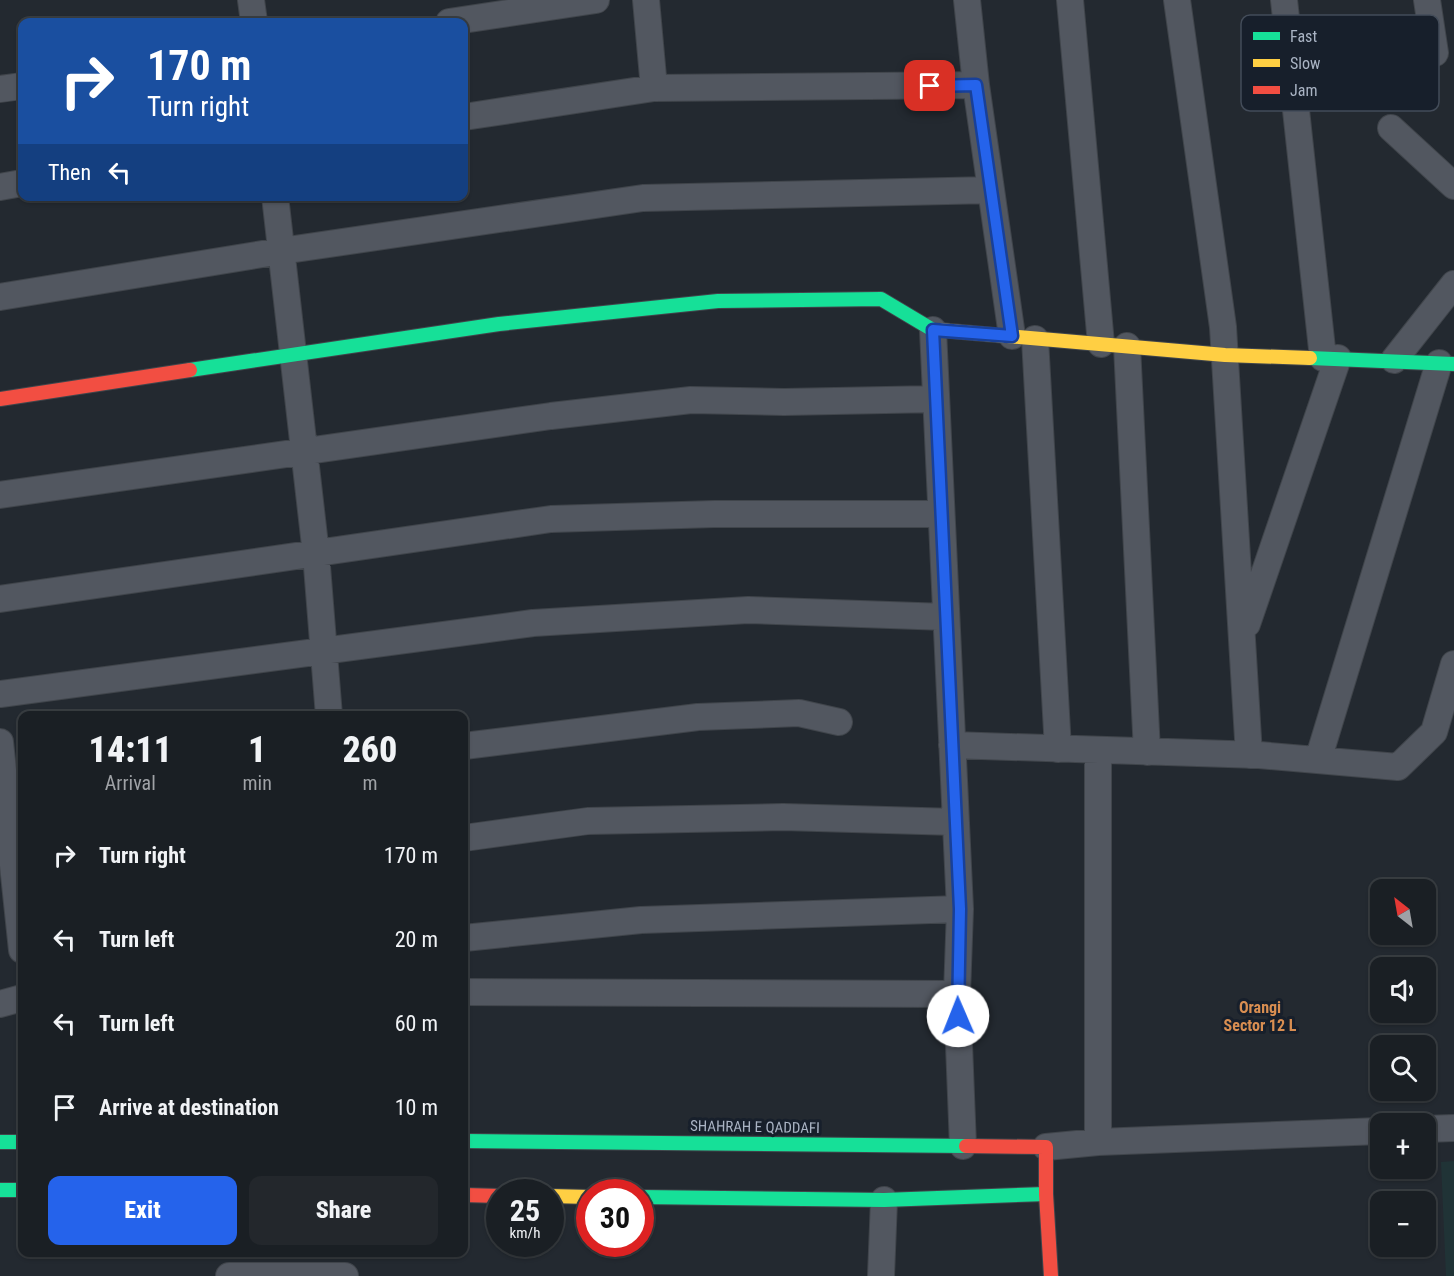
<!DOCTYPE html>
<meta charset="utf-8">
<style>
body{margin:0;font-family:"Roboto Condensed",sans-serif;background:#23272c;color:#f1f3f6;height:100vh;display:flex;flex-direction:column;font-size:22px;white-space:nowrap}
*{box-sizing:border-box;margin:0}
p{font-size:20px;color:#9fa2a6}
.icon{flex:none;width:33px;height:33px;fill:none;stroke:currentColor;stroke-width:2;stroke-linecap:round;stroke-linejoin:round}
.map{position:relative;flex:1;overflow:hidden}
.panel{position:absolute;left:18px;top:711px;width:450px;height:546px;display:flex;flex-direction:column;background:#1a1f24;border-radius:12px;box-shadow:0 2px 4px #0004,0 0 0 2px #383d41}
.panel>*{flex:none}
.guide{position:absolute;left:18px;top:18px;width:450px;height:183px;border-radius:12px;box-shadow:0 2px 4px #0004,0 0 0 2px #383d41;background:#1a4fa0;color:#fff;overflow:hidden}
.needle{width:39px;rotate:329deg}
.buttons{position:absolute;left:1370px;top:879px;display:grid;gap:12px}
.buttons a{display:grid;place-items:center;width:66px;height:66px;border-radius:12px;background:#1a1f24;box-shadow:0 2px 4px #0004,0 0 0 2px #383d41;font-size:30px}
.speed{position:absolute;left:486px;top:1179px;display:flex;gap:12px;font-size:30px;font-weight:700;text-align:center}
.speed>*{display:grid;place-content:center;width:78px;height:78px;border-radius:50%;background:#1a1f24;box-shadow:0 2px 4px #0004,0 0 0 2px #383d41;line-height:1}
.speed small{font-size:15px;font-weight:400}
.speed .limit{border:9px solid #d22;background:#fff;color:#111}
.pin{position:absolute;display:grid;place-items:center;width:51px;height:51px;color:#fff;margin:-26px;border-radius:12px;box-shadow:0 3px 9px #0006}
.me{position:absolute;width:66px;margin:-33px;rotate:359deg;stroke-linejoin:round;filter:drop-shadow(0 0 4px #0008)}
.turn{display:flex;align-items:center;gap:21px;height:126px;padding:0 30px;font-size:27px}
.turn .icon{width:78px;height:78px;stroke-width:2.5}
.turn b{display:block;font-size:42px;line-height:51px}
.then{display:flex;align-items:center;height:57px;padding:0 30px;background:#0003;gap:12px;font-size:22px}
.eta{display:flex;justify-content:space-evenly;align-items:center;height:102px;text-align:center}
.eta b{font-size:36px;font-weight:800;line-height:42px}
.primary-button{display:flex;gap:12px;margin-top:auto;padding:12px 30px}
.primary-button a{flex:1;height:69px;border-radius:12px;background:#2563eb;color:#fff;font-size:24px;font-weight:800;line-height:69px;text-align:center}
.primary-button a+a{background:#23272c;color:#f1f3f6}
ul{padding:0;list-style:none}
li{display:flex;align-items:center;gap:18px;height:84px;padding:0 30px}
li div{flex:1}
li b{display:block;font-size:22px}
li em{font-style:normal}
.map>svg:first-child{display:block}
.green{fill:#203336}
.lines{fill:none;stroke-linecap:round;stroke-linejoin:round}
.street-casing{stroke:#40454b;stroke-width:28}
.fast-casing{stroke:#40454b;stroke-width:16}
.slow-casing{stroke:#40454b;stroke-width:16}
.jam-casing{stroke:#40454b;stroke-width:16}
.street{stroke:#525760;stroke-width:26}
.fast{stroke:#16e098;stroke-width:14}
.slow{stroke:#ffcf43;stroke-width:14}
.jam{stroke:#f24e42;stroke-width:14}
.route-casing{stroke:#184099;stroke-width:15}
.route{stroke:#2563eb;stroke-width:10}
.labels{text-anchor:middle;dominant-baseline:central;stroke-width:6;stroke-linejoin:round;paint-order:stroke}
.street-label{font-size:15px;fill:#aab4c4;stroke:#171f2b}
.neighbourhood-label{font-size:16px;font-weight:bold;fill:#d98e51;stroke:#171f2b}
.key{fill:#171f2b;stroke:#434c59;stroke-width:1.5}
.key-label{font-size:16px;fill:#aab4c4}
</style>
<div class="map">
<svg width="1454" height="1276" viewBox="0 0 1454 1276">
<rect width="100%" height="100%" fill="#232930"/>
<path class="green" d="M1454,1161V1276H1446L1441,1162Z"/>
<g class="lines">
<defs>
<path id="street" d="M251,0L254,22
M646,0L654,88
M967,0L976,85L1012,336
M1070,0L1101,344
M1177,0L1223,327L1249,755
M1284,0L1323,358
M1427,0L1435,53
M449,22L596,0
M0,89L22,86
M464,117L654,88L976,85
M1391,128L1454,186
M0,187L22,183
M275,196L316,554L329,716
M0,297L281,251L643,198L991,190
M933,330L960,909L957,994L963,1146
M1035,339L1058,749
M1127,346L1147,752
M1394,360L1454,284
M0,495L551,416L691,400L784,402L936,399
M0,599L551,519L714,514H941
M1247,624L1338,358
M0,694L533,623L748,610L946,617
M0,742L22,950
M952,745L1259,755L1398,767L1434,732L1454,664
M464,746L698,717L799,713L839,722
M1318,760L1439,363
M464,838L588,821L783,817L956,822
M464,938L641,920L960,909
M464,992L957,994
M0,1004L22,998
M1425,1129L1454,1128
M1098,1142V750
M1046,1147L1098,1142L1380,1131
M229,1276H345
M881,1276L884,1200"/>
<path id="fast" d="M1310,358L1454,364
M190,370L499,324L718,301L881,299L933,330H939
M464,1141L966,1146
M0,1142H22
M0,1190H22
M640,1197L884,1200L1046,1194"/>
<path id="slow" d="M939,330L1225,355L1310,358
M550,1196L590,1197"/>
<path id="jam" d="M0,399L190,370
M966,1146L1046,1147V1194L1051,1276
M464,1195L500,1196"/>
</defs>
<use href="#street" class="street-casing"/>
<use href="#fast" class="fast-casing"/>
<use href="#slow" class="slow-casing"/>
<use href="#jam" class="jam-casing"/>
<use href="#street" class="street"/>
<use href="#fast" class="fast"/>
<use href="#slow" class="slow"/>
<use href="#jam" class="jam"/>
</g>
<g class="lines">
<defs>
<path id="route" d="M930,86L976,85L1012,336L933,330L960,909L958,1016"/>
</defs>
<use href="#route" class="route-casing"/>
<use href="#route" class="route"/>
</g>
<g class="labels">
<g class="street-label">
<text transform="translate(755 1127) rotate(1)">SHAHRAH E QADDAFI</text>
</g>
<g class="neighbourhood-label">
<text x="1260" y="1007">Orangi<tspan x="1260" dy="18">Sector 12 L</tspan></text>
</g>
</g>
<rect x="1241" y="15" width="198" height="96" rx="9" class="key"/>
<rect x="1253" y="32" width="27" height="8" fill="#16e098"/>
<rect x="1253" y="59" width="27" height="8" fill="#ffcf43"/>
<rect x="1253" y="86" width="27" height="8" fill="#f24e42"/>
<g class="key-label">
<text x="1290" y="42">Fast</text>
<text x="1290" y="69">Slow</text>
<text x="1290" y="96">Jam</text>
</g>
</svg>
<div class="buttons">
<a><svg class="needle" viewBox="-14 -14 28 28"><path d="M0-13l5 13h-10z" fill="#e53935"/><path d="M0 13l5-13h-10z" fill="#9fa2a6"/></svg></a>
<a><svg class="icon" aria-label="sound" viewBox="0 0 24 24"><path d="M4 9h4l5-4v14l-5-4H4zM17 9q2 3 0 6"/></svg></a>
<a><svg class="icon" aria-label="search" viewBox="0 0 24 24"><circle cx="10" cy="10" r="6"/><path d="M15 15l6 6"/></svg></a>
<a>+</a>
<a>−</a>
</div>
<div class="speed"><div>25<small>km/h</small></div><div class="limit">30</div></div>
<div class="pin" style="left:930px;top:86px;background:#d93025"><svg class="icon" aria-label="arrive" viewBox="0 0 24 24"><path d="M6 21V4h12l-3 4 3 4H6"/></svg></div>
<svg class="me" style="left:958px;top:1016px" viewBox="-20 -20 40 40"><circle r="19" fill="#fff"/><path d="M0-13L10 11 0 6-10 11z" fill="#2563eb"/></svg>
<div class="guide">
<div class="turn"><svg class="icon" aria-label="right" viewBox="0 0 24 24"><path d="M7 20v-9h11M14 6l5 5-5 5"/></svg><div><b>170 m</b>Turn right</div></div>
<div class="then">Then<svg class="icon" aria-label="left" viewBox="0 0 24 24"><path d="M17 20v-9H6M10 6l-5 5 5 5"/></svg></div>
</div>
<section class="panel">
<div class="eta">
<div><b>14:11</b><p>Arrival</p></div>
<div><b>1</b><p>min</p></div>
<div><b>260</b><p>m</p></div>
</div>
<ul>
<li><svg class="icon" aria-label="right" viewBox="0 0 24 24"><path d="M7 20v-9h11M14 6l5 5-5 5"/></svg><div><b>Turn right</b></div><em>170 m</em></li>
<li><svg class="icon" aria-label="left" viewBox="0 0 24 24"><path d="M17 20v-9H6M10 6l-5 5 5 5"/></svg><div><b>Turn left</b></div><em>20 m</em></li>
<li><svg class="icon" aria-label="left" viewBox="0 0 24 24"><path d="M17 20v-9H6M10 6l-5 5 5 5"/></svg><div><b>Turn left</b></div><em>60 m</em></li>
<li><svg class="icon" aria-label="arrive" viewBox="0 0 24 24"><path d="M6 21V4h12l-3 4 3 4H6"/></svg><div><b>Arrive at destination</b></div><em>10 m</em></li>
</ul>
<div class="primary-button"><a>Exit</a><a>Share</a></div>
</section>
</div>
